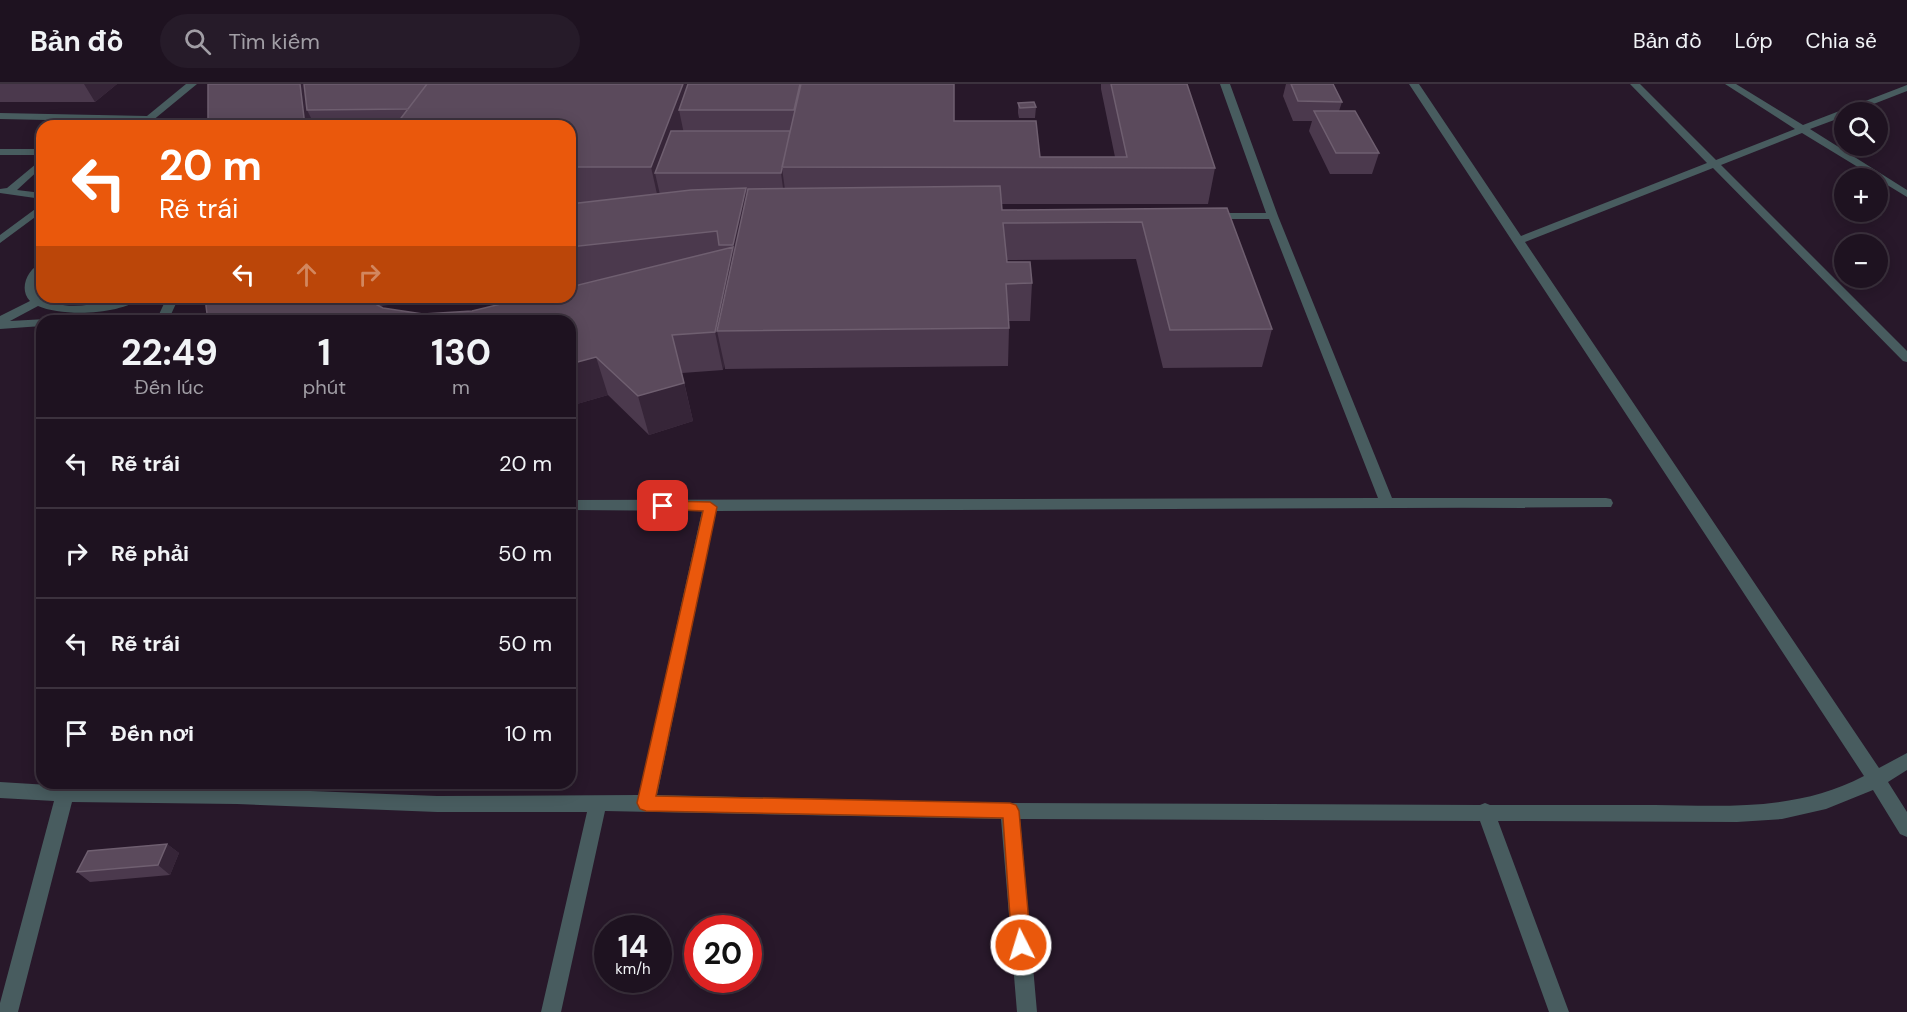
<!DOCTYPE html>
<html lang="vi">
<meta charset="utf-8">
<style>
body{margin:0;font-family:"DM Sans",sans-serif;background:#261b29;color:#f1f3f6;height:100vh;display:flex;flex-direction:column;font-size:22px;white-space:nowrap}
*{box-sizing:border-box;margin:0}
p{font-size:20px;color:#a19ea5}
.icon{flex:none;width:33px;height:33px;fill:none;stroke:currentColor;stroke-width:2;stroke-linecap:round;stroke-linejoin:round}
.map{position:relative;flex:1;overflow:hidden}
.panel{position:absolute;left:36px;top:231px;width:540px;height:474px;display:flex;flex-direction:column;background:#1e1220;border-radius:18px;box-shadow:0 3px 15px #0003,0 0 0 2px #3c323e}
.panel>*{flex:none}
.guide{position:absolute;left:36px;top:36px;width:540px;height:183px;border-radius:18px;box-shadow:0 3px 15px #0003,0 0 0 2px #3c323e;background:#ea580c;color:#fff;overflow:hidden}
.tools{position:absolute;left:1834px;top:18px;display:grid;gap:12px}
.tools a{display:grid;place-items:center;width:54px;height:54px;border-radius:50%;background:#1e1220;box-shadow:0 3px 15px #0003,0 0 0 2px #3c323e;font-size:30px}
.speed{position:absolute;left:594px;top:831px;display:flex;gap:12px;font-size:30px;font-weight:700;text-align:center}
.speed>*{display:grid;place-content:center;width:78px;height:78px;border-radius:50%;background:#1e1220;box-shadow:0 3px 15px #0003,0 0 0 2px #3c323e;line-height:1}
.speed small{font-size:15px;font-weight:400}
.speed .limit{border:9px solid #d22;background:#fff;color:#111}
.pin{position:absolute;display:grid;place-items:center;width:51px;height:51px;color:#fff;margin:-26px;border-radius:12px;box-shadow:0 3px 9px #0006}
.me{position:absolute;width:66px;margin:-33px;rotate:355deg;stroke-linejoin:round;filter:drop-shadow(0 0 4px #0008)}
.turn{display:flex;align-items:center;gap:21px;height:126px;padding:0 24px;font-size:27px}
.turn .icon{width:78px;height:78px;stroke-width:2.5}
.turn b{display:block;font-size:42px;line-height:51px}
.lanes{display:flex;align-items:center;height:57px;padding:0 24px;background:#0003;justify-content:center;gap:30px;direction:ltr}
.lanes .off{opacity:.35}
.eta{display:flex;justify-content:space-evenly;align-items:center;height:102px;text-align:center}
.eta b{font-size:36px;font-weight:700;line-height:42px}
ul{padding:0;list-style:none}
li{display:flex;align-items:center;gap:18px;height:90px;padding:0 24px;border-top:2px solid #3c323e}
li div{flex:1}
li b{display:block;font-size:22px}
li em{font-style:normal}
header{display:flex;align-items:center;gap:36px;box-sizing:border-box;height:84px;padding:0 30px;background:#1e1220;border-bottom:2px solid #3c323e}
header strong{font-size:28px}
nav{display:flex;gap:33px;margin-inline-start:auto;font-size:21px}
.search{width:420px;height:54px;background:#261b29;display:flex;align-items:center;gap:15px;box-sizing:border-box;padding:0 21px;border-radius:33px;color:#a19ea5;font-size:22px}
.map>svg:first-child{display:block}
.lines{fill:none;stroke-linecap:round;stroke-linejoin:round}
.minor{fill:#485c5f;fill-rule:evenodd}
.wall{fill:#4b394d}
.shaded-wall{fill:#362538}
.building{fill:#5b4a5c;stroke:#6f5f70;stroke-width:1.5}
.route{fill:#ea580c;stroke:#983908;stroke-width:1.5}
</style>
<header>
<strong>Bản đồ</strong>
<div class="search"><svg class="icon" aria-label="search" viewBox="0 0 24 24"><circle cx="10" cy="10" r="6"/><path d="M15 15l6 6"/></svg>Tìm kiếm</div>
<nav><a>Bản đồ</a><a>Lớp</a><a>Chia sẻ</a></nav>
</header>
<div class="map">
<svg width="1907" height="928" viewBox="0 0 1907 928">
<rect width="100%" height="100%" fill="#28182a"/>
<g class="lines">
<path class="minor" d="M186,0H197L146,42H140V38L0,35V29L147,32Z
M1220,0H1230L1278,132L1392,414H1606L1611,415L1613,419L1611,423L716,427L657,711L1010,719L1480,721L1485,719L1490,721C1545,721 1600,721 1655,721C1728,722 1797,727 1864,692L1409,0H1419L1521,152L1707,79L1630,0H1640L1716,76L1795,45L1725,0H1736L1803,41L1907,1V7L1853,28H1845V32L1810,45L1907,106V113L1802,49L1721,81L1907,267V278L1903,277L1713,84L1525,158L1879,684L1907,669V686L1888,698L1907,728V753L1900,750L1873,706L1826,725L1782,735L1737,738L1498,737L1569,928H1549L1480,737L1020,735L1037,928H1017L1001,735L605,727L561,928H541L587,728H437L237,720L72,718L18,928H0V919L54,717L0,714V698L65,702L237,704L437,712L639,711L702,427L570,426V416L1378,414L1269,135H1210L1205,132L1210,129H1266Z
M0,65H42V71H0Z
M42,75V83L17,106L42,109V115L0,109V105L7,104Z
M42,120V128L0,159V151Z
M42,179C42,191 35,199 37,211C72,234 105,213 142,213C122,231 63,233 38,222L10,237L46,235L47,237H42V242L0,245V232L30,217C18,205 28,184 42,179Z
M167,213H179L168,237H156Z"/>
</g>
<path class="wall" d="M0,0H117L95,18H0Z
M208,0H954V37L1040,73H1115L1101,5V0H1187L1215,84L1208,120H1001L1002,126L1227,124L1272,245L1262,283L1163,284L1136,175L1007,176V178L1032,199L1030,237H1009V244L1008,282L725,285L724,279L723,286L682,289L693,337L649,351L608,311L570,322V237H208L206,213H461L379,222L383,224L423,230L472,227L584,200L570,201V42H208Z
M1286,0H1333L1342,18L1339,27L1379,69L1372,90H1330L1309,47L1312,37H1293L1283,12Z
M1018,19L1036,23L1035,34H1019L1018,29Z
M167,760L179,769L170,791L90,798L77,788Z"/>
<path class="shaded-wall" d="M84,0H117L95,18Z
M300,0H308L307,26L315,42H305Z
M683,0H700L679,26L684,50L655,89L661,115L659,119L651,83Z
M782,84L786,113L785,119L781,89Z
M746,104L752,140L740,198L733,161Z
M570,106L574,119L570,128Z
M733,163L739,200L717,247L724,279L723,286L715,248Z
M596,273L608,311L570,322V280Z
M684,299L693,337L649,351L638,312Z
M167,760L179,769L170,791L158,781Z"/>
<path class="building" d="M208,0H300L305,42H208Z
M304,0H427L408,25L307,26Z
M427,0H683L651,83H570V42H395Z
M688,0H800L794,26H679Z
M801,0H954V37H1036L1040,73H1127L1111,0H1187L1215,84L782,83Z
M1291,0H1333L1342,18L1298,17Z
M1034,18L1036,23L1020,24L1018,19Z
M1314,27H1355L1379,69H1336Z
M671,47H790L781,89H655Z
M1000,102L1002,126L1227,124L1272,245L1170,246L1142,138L1003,139L1007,178H1030L1032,199L1006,200L1009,244L717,247L748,105Z
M746,104L733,161H719L717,147L570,163V120L691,106Z
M733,163L715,248L672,251L684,299L638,312L596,273L570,280V237H208L206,222V213H362L383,224L423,230L472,227L530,213H570V203Z
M167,760L158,781L77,788L88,767Z"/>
<path class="route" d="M663,417L710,418L717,423L656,712L1010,719L1016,721L1019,727L1031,861L1028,867L1021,870L1015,867L1012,861L1003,734L646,727L640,725L637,719L703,427L659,425L657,422L659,419Z"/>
</svg>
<div class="tools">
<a><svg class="icon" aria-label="search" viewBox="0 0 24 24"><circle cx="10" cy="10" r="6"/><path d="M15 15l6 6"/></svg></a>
<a>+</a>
<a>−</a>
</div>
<div class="speed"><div>14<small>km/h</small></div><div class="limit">20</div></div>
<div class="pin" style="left:663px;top:422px;background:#d93025"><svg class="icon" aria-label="arrive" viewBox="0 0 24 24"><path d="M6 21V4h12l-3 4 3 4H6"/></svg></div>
<svg class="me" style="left:1021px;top:861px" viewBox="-20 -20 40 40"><circle r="17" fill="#ea580c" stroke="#fff" stroke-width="3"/><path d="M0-11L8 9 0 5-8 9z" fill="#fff"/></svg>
<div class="guide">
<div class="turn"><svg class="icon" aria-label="left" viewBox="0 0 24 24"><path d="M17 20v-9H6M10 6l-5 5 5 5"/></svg><div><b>20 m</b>Rẽ trái</div></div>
<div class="lanes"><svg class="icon" aria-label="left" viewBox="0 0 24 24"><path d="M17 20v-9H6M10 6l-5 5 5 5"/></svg><svg class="icon off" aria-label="ahead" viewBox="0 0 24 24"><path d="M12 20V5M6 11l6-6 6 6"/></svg><svg class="icon off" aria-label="right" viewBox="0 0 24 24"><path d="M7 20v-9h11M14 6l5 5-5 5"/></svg></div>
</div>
<section class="panel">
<div class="eta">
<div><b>22:49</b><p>Đến lúc</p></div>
<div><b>1</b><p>phút</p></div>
<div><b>130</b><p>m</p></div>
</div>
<ul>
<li><svg class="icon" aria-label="left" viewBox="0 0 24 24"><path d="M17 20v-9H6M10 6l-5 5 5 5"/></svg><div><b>Rẽ trái</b></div><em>20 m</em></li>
<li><svg class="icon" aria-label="right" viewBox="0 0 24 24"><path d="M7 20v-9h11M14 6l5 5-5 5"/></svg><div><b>Rẽ phải</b></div><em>50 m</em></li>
<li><svg class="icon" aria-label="left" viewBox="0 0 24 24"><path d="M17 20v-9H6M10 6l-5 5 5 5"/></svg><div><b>Rẽ trái</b></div><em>50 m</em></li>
<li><svg class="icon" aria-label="arrive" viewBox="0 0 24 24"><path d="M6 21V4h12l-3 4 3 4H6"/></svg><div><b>Đến nơi</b></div><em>10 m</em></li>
</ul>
</section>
</div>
